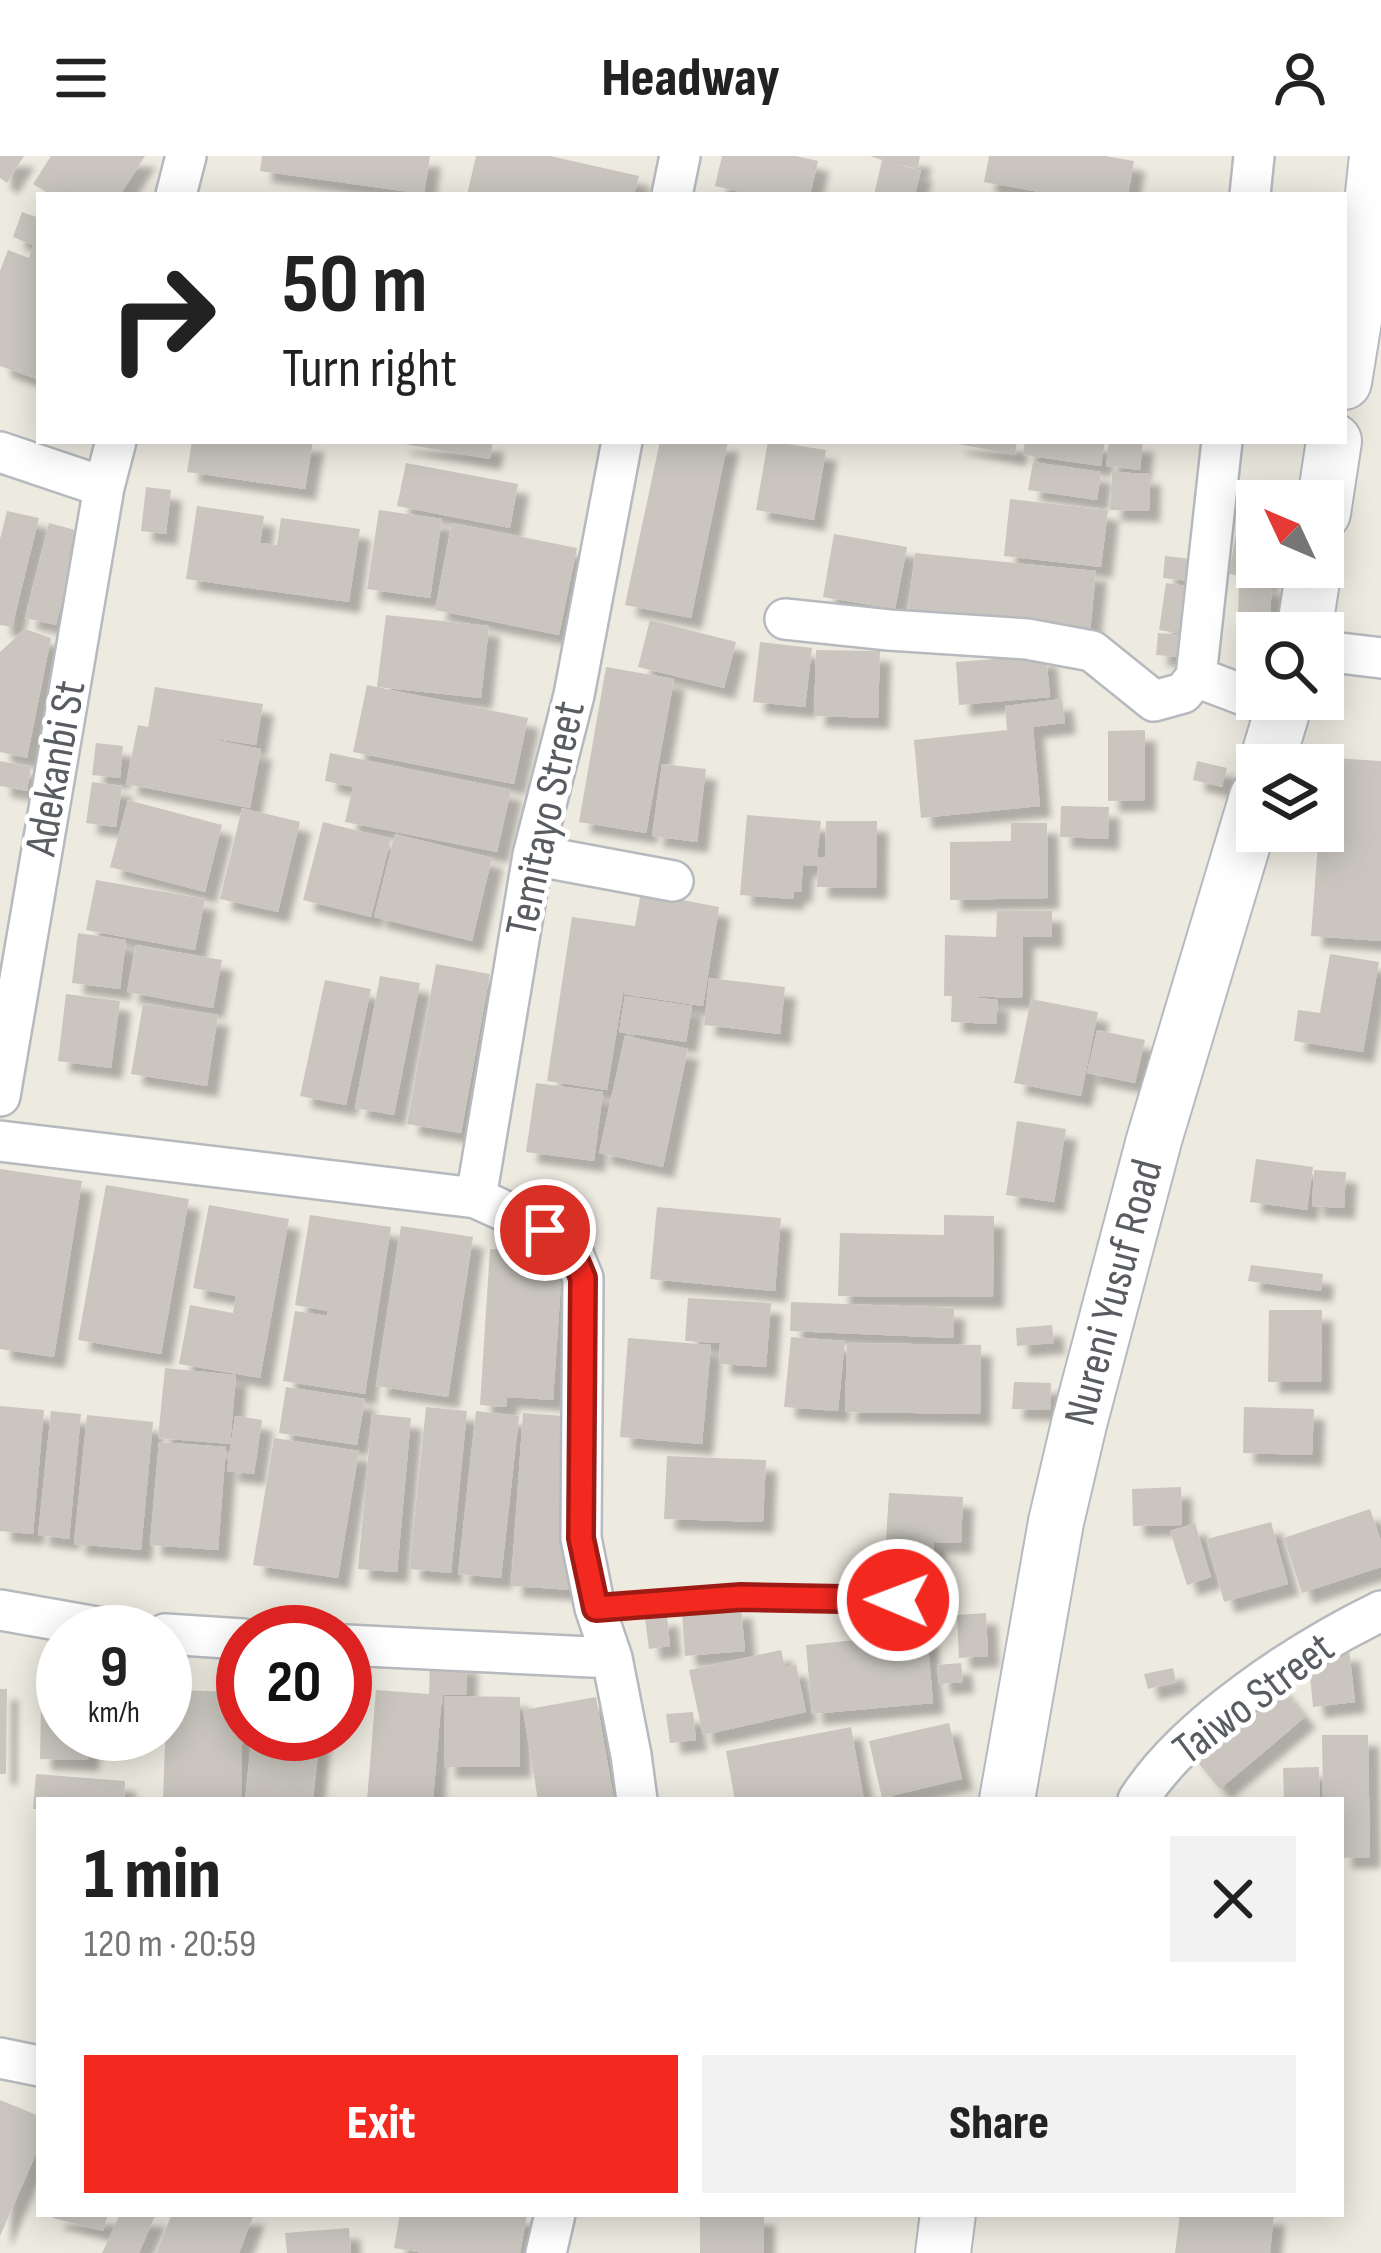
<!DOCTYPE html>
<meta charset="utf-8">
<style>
body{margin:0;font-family:"Sofia Sans Condensed",sans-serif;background:#f2f2f2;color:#222;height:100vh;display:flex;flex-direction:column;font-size:45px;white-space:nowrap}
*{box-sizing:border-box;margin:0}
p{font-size:39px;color:#767676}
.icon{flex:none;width:66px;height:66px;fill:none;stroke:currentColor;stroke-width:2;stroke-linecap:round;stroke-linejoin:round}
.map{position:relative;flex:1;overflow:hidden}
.details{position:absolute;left:36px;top:1641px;width:1308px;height:420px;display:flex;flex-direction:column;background:#fff;border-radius:0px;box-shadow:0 6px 30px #0003}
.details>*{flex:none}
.hud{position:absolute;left:36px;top:36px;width:1311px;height:252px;border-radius:0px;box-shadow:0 6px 30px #0003;background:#fff;color:#222;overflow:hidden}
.needle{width:78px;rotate:314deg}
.fabs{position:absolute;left:1236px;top:324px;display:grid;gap:24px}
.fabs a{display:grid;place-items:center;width:108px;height:108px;border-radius:0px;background:#fff;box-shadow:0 6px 30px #0003;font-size:60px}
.speed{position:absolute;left:36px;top:1449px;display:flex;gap:24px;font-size:60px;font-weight:700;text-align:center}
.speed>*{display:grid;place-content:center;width:156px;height:156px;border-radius:50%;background:#fff;box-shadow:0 6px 30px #0003;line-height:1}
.speed small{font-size:30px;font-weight:400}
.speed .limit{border:18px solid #d22;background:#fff;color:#111}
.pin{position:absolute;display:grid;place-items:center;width:102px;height:102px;color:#fff;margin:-51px;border:6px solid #fff;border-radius:50%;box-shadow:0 3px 12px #0007}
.me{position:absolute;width:132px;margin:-66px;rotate:271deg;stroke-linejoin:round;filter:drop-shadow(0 0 9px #0008)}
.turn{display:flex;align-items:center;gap:42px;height:252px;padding:0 48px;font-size:54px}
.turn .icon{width:156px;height:156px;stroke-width:2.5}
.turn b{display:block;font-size:84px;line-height:102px}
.round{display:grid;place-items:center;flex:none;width:126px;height:126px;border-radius:0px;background:#f2f2f2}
.overview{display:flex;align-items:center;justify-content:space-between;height:204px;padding:0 48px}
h1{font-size:72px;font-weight:800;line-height:90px}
.action{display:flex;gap:24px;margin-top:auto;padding:24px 48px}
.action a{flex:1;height:138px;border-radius:0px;background:#f32920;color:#fff;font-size:48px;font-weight:800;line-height:138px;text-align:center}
.action a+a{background:#f2f2f2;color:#222}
header{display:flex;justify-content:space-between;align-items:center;height:156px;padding:0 48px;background:#fff;font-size:54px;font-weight:800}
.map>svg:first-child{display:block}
.building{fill:#cac6bf;filter:url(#shadow)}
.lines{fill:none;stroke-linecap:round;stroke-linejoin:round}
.lane-casing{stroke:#b6b9be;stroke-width:22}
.street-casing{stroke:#b6b9be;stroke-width:44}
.secondary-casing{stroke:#b6bac0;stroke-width:58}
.lane{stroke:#fff;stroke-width:18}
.street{stroke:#fff;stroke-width:39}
.secondary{stroke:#fff;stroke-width:54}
.route-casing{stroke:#9e1b15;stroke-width:30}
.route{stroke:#f32920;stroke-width:21}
.labels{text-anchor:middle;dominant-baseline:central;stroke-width:10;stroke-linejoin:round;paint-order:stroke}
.street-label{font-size:45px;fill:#595d62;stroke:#fff}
</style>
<header><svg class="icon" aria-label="menu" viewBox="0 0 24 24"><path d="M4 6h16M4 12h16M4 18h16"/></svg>Headway<svg class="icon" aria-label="person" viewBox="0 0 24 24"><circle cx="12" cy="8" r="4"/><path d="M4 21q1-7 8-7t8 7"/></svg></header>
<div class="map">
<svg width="1381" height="2097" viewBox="0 0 1381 2097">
<defs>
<filter id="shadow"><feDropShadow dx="11" dy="11" stdDeviation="3" flood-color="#0004"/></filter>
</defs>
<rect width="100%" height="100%" fill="#edeae0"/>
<path class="building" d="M0,0H24L7,27L0,22Z
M51,0H145L120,39H51L33,28Z
M262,0H430L424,38L260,15Z
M476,0H550L639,20L634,39H467Z
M722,0H796L818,5L810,39H753L715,30Z
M870,0H920L918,12L896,9L921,14L915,39H874L882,4Z
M989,0H1105L1134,5L1128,39H1056L984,26Z
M22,56L39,62V224L0,210V115L8,94L29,102L33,89L13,81Z
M192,285H313L305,333L187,316Z
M399,285H493L490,303L399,287Z
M660,285H728L691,462L625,449Z
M768,285L826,294L814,364L756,354Z
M954,285H1017L1015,299L954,287Z
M1025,285H1105L1101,310L1023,299Z
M1109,285H1143L1140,314L1106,310Z
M1033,306L1101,316L1097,344L1028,334Z
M406,307L518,328L510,372L397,350Z
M1112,316L1150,318L1149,355L1110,354Z
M146,331L171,334L166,378L141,375Z
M1010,343L1108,354L1101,411L1004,400Z
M197,350L264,360L260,387L277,389L281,362L360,373L349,446L186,423Z
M379,354L442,363L430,442L367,433Z
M7,355L39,362L12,471L0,469V383Z
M49,367L79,375L56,469L25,462Z
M452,367L577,392L559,479L435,454Z
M1238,367L1257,370V411H1270L1267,425L1229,418Z
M834,378L907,391L895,453L823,441Z
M915,397L1096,415L1090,476L908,459Z
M1165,400L1193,403L1190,425L1163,422Z
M1166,427L1193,431L1184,478L1159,474Z
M1239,427L1272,428L1270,460H1238Z
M386,459L489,470L481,542L377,531Z
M650,464L736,486L724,532L638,511Z
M25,473L51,482L27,602L0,596V496Z
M1158,477L1197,480L1195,502L1156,499Z
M760,486L812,492L805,551L753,546Z
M816,494L880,495L878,562L814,560Z
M1046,499L1050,541L959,549L956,506Z
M606,511L674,523L646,677L579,666Z
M367,529L528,562L514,628L353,596Z
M155,531L263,548L256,589L197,580L261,593L250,652L126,628L138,569L148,571Z
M1062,543L1065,567L1033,571L1040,650L921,662L914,584L1007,574L1005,550Z
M1145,574V644L1108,645V575Z
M96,587L123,590L120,622L92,619Z
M330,597L511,634L497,696L345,666L353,631L325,625Z
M1334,602L1381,605V785L1311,780L1319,675H1323V663H1329Z
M0,605L31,611L27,635L0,630Z
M1197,605L1227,612L1222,631L1193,624Z
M662,608L706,613L697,686L652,680Z
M92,626L122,630L116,671L86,667Z
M128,644L222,669L205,736L110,711Z
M1061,650L1109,651L1108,683L1060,681Z
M242,652L300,666L278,756L220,743Z
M747,659L821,665L817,701H825L826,665H877L876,732L817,731L818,710L803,709L801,736L794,735L793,743L740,739Z
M323,666L391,683L371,761L303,744Z
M1011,667H1047L1048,742L950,744V686L1011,685Z
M395,678L492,702L472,785L374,761Z
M96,724L205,743L195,794L86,774Z
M641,736L719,751L703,850L624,838L633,776L607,934L547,925L572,761L635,770Z
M997,755H1052V781H1023L1022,842L960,840L998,844L996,868L951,866L952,840H944L945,779L996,781Z
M78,777L126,784L120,833L72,827Z
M136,789L222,804L213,852L127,836Z
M1330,798L1379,806L1363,896L1294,885L1298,854L1320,857Z
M436,808L490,818L461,977L407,968Z
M380,820L420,827L394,959L355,952Z
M709,822L785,831L780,878L704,869Z
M325,824L371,833L346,949L300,940Z
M66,838L120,845L111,912L58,905Z
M625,840L692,850L686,886L619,876Z
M1031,843L1098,856L1081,940L1014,927Z
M143,848L218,859L207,930L131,918Z
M1097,874L1145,884L1135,927L1087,917Z
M625,880L688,893L663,1011L599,997Z
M536,927L603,936L594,1005L526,996Z
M1017,965L1066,973L1054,1046L1006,1039Z
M1256,1003L1313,1011L1307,1054L1250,1046Z
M0,1013L82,1025L54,1201L0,1193Z
M1314,1014L1346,1016L1344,1052L1312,1050Z
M106,1029L189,1043L161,1198L78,1184Z
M209,1049L289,1063L260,1222L179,1208L190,1149L233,1157L236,1140L193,1132Z
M657,1051L781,1062L775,1135L650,1123Z
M310,1059L391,1071L365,1238L283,1225L295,1155L327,1160L328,1155L295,1149Z
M944,1059L994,1060L993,1141L838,1140L840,1077L944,1079Z
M401,1070L473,1081L448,1241L376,1230Z
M490,1093L563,1097L553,1244L507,1241L506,1251L480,1249Z
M1251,1109L1323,1118L1321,1135L1248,1125Z
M688,1142L771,1147L766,1211L719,1208L720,1187L685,1185Z
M791,1146L954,1152L953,1182L790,1175Z
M1269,1154H1322L1321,1226H1268Z
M1052,1169L1054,1187L1017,1190L1016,1172Z
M791,1181L845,1185L838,1255L784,1251Z
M628,1182L711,1189L702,1288L620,1281Z
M847,1187L981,1189L980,1258L845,1256Z
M165,1212L236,1219L230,1288L158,1282Z
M1014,1226L1051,1227L1050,1254L1012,1253Z
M286,1231L365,1243L357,1289L279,1277Z
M0,1250L44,1254L33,1378L0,1375Z
M426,1251L467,1255L451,1417L409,1413Z
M1244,1251L1314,1253L1312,1299L1243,1297Z
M51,1255L81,1258L69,1383L38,1379Z
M476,1255L519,1260L501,1422L458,1418Z
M523,1257L577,1261L573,1434L511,1430Z
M372,1258L411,1262L397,1416L358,1413Z
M87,1259L153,1266L141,1394L74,1388Z
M235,1260L262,1264L254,1318L227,1315Z
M274,1282L359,1295L338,1422L253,1409Z
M159,1286L226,1291L218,1394L150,1389Z
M667,1300L766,1304L763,1366L664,1363Z
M1181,1331L1182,1369L1133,1370L1132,1333Z
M889,1337L963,1341L961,1387L934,1386V1400L910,1399V1385L886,1384Z
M1370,1353L1381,1385V1411L1302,1437L1284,1382Z
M1271,1366L1288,1428L1224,1446L1207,1383Z
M1195,1367L1211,1421L1187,1429L1170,1375Z
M741,1451L745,1495L685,1500L682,1456Z
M986,1457L988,1500L959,1502L957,1459Z
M667,1459L670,1490L649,1493L645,1462Z
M927,1477L933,1547L812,1558L806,1489Z
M781,1494L785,1511L796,1509L806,1556L703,1579L689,1514Z
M1349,1494L1355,1546L1313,1551L1308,1499Z
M42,1499L63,1500V1578H89L88,1604L40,1603Z
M430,1505L467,1506L466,1539L442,1538L433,1644H367L376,1534L429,1538Z
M961,1507L963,1526L939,1528L937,1509Z
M1173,1512L1176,1526L1148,1533L1144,1518Z
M1276,1526L1305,1561L1220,1633L1191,1598Z
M0,1533H7L6,1618H0Z
M167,1534L243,1536L241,1644H163Z
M445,1540L520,1541V1611H444Z
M596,1541L614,1644H538L523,1554Z
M693,1556L696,1584L670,1587L666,1558Z
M949,1567L962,1623L882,1642L869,1585Z
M851,1571L864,1644H735L726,1595Z
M252,1578H320L313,1644H245Z
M1322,1579H1368L1370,1701L1341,1702V1644H1323Z
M1319,1611L1320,1644H1284L1283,1612Z
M36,1618L125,1625L124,1644H39V1653H33Z
M0,1944L39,1960V1991L0,2080Z
M54,2058H108L103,2075L53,2062Z
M120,2058L155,2060L139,2097H102Z
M172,2058H254L239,2097H156Z
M400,2058H527L520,2097H424L394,2092Z
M700,2058H764V2097H700Z
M1180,2058H1274L1270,2097H1175Z
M349,2072L351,2097H287L285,2077Z"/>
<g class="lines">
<defs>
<path id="lane" d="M595,1452L741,1441L898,1444"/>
<path id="street" d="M176,39L186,0
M672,39L680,0
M1250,39L1254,0
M0,296L104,331
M785,463L889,474L1027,483L1092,495L1154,545L1183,537L1196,521L1222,285
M1323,495L1381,502
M1196,521L1283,554
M533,699L673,725
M0,940L104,331L116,285
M0,985L476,1042L546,1074L571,1093L583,1122L581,1382L595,1452L612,1502L631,1599L637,1644
M476,1042L533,699L574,539L622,285
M0,1454L125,1476
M165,1478L243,1483
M345,1489L612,1502
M1138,1644C1186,1568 1301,1494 1381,1455
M0,1902L39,1910
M546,2097L555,2058"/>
<g id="secondary">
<path d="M1344,226L1370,66L1377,0"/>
<path d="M1323,357L1334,285"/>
<path d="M1304,477L1314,411"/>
<path d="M1266,609L1286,543"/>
<path id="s1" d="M1007,1644L1056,1366L1079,1268L1154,984L1257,641"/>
<path d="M943,2097L948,2058"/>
</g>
</defs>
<use href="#lane" class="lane-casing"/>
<use href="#street" class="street-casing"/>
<use href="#secondary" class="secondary-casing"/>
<use href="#lane" class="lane"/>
<use href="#street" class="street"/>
<use href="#secondary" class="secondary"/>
</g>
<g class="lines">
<defs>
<path id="route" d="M545,1074L571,1093L583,1122L581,1382L596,1452L741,1441L898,1444"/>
</defs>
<use href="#route" class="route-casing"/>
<use href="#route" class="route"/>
</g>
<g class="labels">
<g class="street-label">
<text transform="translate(56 612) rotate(-80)">Adekanbi St</text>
<text transform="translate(546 663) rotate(-78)">Temitayo Street</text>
<text stroke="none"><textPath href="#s1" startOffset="519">Nureni Yusuf Road</textPath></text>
<text transform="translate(1254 1543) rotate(-37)">Taiwo Street</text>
</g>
</g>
</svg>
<div class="fabs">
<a><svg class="needle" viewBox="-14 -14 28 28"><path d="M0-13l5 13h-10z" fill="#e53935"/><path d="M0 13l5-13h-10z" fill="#767676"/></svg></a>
<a><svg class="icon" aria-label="search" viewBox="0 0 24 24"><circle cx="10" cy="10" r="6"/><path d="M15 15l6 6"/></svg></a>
<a><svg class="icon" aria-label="layers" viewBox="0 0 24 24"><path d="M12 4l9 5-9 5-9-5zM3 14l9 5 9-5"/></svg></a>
</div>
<div class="speed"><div>9<small>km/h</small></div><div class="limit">20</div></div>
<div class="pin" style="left:545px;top:1074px;background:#d93025"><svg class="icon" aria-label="arrive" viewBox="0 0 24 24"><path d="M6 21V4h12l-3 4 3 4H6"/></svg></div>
<svg class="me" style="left:898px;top:1444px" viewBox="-20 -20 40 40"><circle r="17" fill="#f32920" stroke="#fff" stroke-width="3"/><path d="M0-11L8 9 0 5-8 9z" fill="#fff"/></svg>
<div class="hud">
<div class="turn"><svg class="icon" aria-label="right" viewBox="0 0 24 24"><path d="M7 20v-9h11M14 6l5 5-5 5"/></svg><div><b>50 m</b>Turn right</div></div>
</div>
<section class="details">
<div class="overview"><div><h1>1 min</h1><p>120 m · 20:59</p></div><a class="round"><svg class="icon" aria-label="close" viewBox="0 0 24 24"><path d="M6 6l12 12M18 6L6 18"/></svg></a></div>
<div class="action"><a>Exit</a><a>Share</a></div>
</section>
</div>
